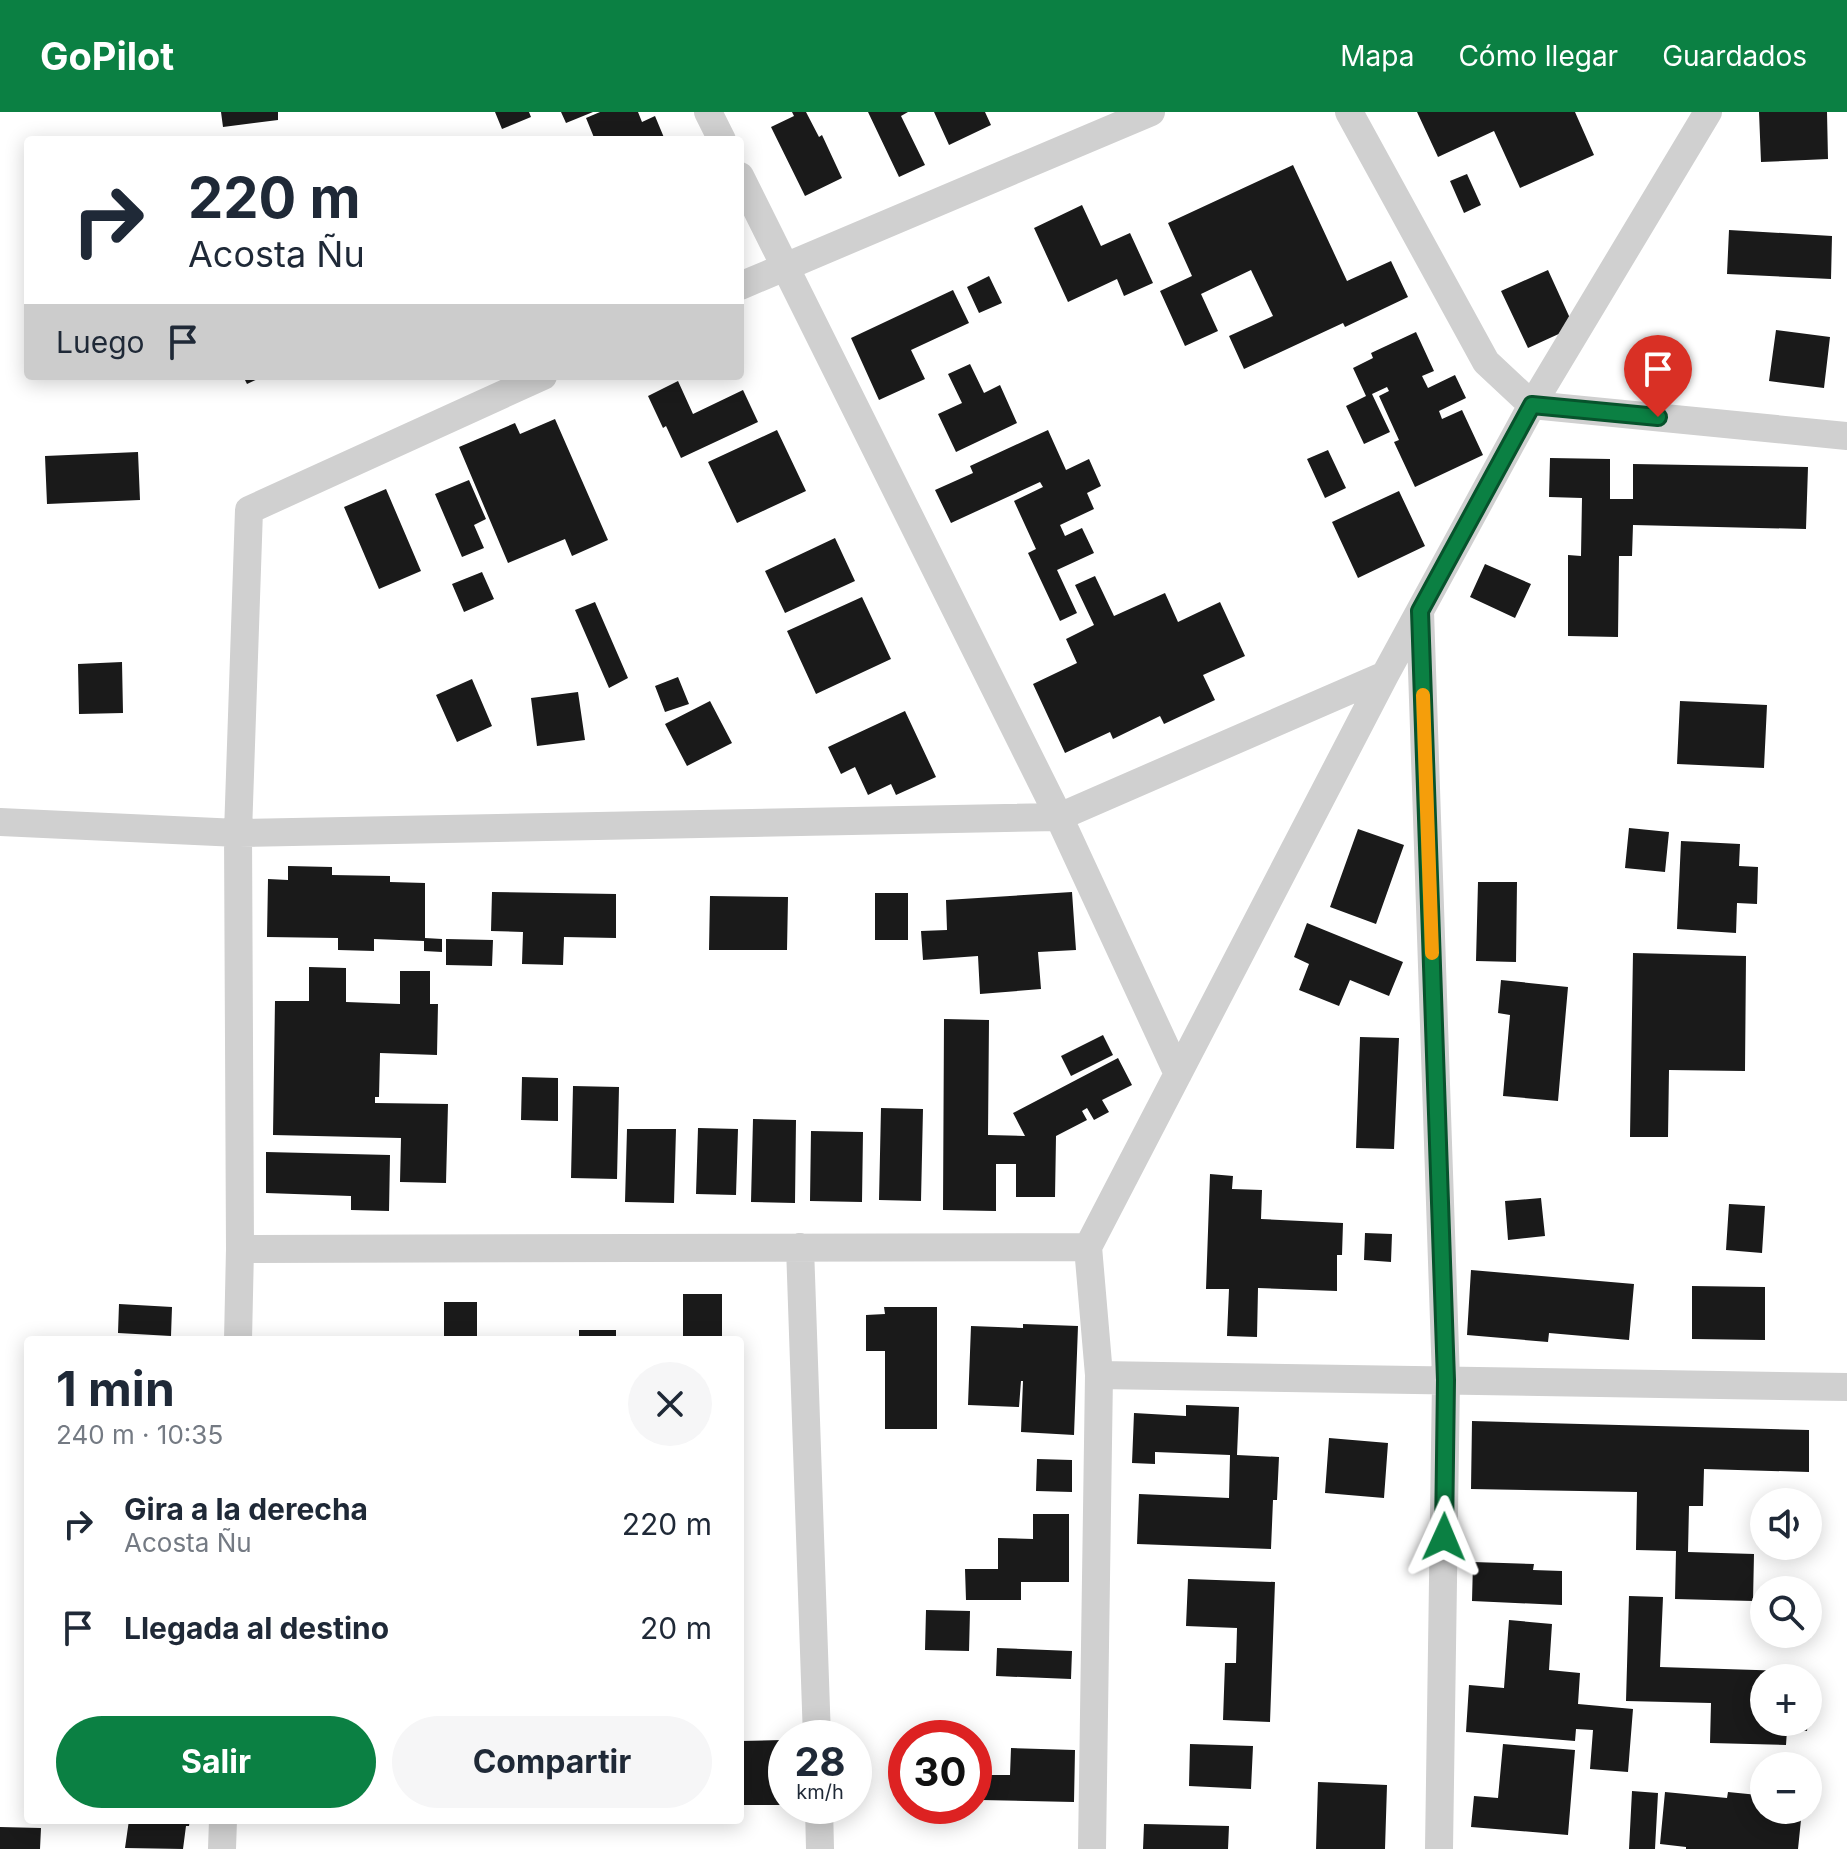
<!DOCTYPE html>
<html lang="es">
<meta charset="utf-8">
<style>
body{margin:0;font-family:Inter,sans-serif;background:#f6f6f7;color:#1f2937;height:100vh;display:flex;flex-direction:column;font-size:30px;white-space:nowrap}
*{box-sizing:border-box;margin:0}
p{font-size:26px;color:#747a83}
.icon{flex:none;width:44px;height:44px;fill:none;stroke:currentColor;stroke-width:2;stroke-linecap:round;stroke-linejoin:round}
.map{position:relative;flex:1;overflow:hidden}
.details{position:absolute;left:24px;top:1224px;width:720px;height:488px;display:flex;flex-direction:column;background:#fff;border-radius:8px;box-shadow:0 4px 20px #0003}
.details>*{flex:none}
.hud{position:absolute;left:24px;top:24px;width:720px;height:244px;border-radius:8px;box-shadow:0 4px 20px #0003;background:#fff;color:#1f2937;overflow:hidden}
.controls{position:absolute;left:1750px;top:1376px;display:grid;gap:16px}
.controls a{display:grid;place-items:center;width:72px;height:72px;border-radius:50%;background:#fff;box-shadow:0 4px 20px #0003;font-size:40px}
.speed{position:absolute;left:768px;top:1608px;display:flex;gap:16px;font-size:40px;font-weight:700;text-align:center}
.speed>*{display:grid;place-content:center;width:104px;height:104px;border-radius:50%;background:#fff;box-shadow:0 4px 20px #0003;line-height:1}
.speed small{font-size:20px;font-weight:400}
.speed .limit{border:12px solid #d22;background:#fff;color:#111}
.pin{position:absolute;display:grid;place-items:center;width:68px;height:68px;color:#fff;margin:-82px -34px;border-radius:50% 50% 50% 0;rotate:-45deg;box-shadow:0 0 8px #0007}
.pin .icon{rotate:45deg}
.me{position:absolute;width:88px;margin:-44px;rotate:1deg;stroke-linejoin:round;filter:drop-shadow(0 0 6px #0008)}
.turn{display:flex;align-items:center;gap:28px;height:168px;padding:0 32px;font-size:36px}
.turn .icon{width:104px;height:104px;stroke-width:2.5}
.turn b{display:block;font-size:56px;line-height:68px}
.then{display:flex;align-items:center;height:76px;padding:0 32px;background:#0003;gap:16px;font-size:30px}
.round{display:grid;place-items:center;flex:none;width:84px;height:84px;border-radius:42px;background:#f6f6f7}
.summary{display:flex;align-items:center;justify-content:space-between;height:136px;padding:0 32px}
h1{font-size:48px;font-weight:700;line-height:60px}
.action{display:flex;gap:16px;margin-top:auto;padding:16px 32px}
.action a{flex:1;height:92px;border-radius:48px;background:#0b8043;color:#fff;font-size:32px;font-weight:700;line-height:92px;text-align:center}
.action a+a{background:#f6f6f7;color:#1f2937}
ul{padding:0;list-style:none}
li{display:flex;align-items:center;gap:24px;height:104px;padding:0 32px}
li div{flex:1}
li b{display:block;font-size:30px}
li em{font-style:normal}
header{display:flex;align-items:center;gap:48px;box-sizing:border-box;height:112px;padding:0 40px;background:#0b8043;color:#fff}
header strong{font-size:38px}
nav{display:flex;gap:44px;margin-inline-start:auto;font-size:28px}
.map>svg:first-child{display:block}
.building{fill:#1a1a1a}
.lines{fill:none;stroke-linecap:round;stroke-linejoin:round}
.street{stroke:#d0d0d0;stroke-width:28}
.route-casing{stroke:#07532c;stroke-width:20}
.route{stroke:#0b8043;stroke-width:14}
.slow{stroke:#f59e0b;stroke-width:14}
</style>
<header>
<strong>GoPilot</strong>
<nav><a>Mapa</a><a>Cómo llegar</a><a>Guardados</a></nav>
</header>
<div class="map">
<svg width="1847" height="1737" viewBox="0 0 1847 1737">
<rect width="100%" height="100%" fill="#fff"/>
<path class="building" d="M221,0H278V8L223,15Z
M495,0H529L531,5L502,17Z
M561,0H593L566,11Z
M600,0H638L642,10L655,4L665,28H595L586,6Z
M792,0H806L819,25L822,23L842,66L805,84L771,15L794,4Z
M868,0H908L901,4L925,53L899,65Z
M934,0H985L991,13L949,33Z
M1417,0H1575L1594,43L1520,76L1494,19L1438,45Z
M1759,0H1827L1828,47L1761,50Z
M1293,53L1347,169L1391,149L1408,185L1345,215L1343,211L1244,257L1229,224L1273,204L1251,158L1201,182L1218,219L1185,234L1160,179L1192,164L1168,111Z
M1467,62L1481,93L1464,101L1450,69Z
M1082,93L1101,134L1130,121L1153,171L1124,184L1117,167L1068,190L1034,116Z
M1729,118L1832,124L1831,167L1727,162Z
M1548,158L1574,215L1528,236L1501,179Z
M989,164L1002,191L979,201L967,175Z
M953,178L969,211L911,238L925,267L879,288L851,226Z
M1776,218L1830,225L1824,276L1769,269Z
M1416,220L1434,259L1422,264L1428,276L1455,263L1466,286L1439,299L1442,307L1462,298L1483,343L1415,375L1394,330L1399,328L1379,284L1389,279L1387,275L1372,282L1390,320L1364,332L1346,294L1366,284L1353,256L1373,246L1371,241Z
M970,252L984,281L1000,273L1017,311L956,340L938,302L962,291L948,262Z
M243,264H264L247,272Z
M678,269L693,302L743,278L758,310L681,346L666,314L663,316L648,284Z
M555,307L608,428L572,444L565,427L508,451L459,335L515,311L520,322Z
M777,318L806,379L737,411L708,350Z
M1048,318L1066,358L1089,347L1101,374L1087,381L1094,397L1060,413L1065,424L1082,416L1094,441L1057,458L1077,501L1060,509L1028,441L1036,437L1014,389L1043,375L1040,370L951,411L935,378L973,361L970,354Z
M1328,338L1346,376L1325,386L1307,347Z
M138,340L140,388L47,392L45,344Z
M1550,346L1610,347V387H1633V352L1808,355L1806,417L1633,413L1632,444H1619L1618,525L1568,524V443L1581,444L1582,386L1549,385Z
M469,368L486,407L474,413L484,436L462,445L435,382Z
M386,377L421,459L379,477L344,395Z
M1399,379L1425,434L1358,466L1332,410Z
M835,426L855,469L785,501L765,459Z
M1485,452L1531,472L1515,506L1470,485Z
M482,460L494,487L464,500L452,472Z
M1095,464L1114,504L1165,481L1178,510L1220,490L1245,544L1203,563L1215,588L1164,612L1160,604L1113,627L1110,620L1065,641L1033,572L1077,551L1066,527L1094,513L1075,473Z
M862,485L891,547L816,582L787,519Z
M595,490L628,566L609,576L575,498Z
M122,550L123,601L79,602L78,552Z
M678,565L689,592L665,600L655,574Z
M472,567L492,614L457,630L436,583Z
M578,580L585,628L537,634L531,586Z
M710,589L732,631L687,654L665,612Z
M1680,589L1767,593L1764,656L1677,652Z
M905,599L936,665L896,683L891,672L868,683L855,655L841,662L828,635Z
M1629,716L1669,720L1665,760L1625,756Z
M1358,717L1404,733L1376,812L1330,795Z
M1681,729L1740,732L1739,754L1758,755L1757,792L1737,791L1736,821L1677,817Z
M288,754L332,755V763L390,764V770L425,771V826L442,827V840L424,839V829L374,827V839L338,838V826L267,825L268,767L288,768Z
M1478,770H1517L1516,850L1476,849Z
M492,780L616,782V826L564,825L563,853L522,852L523,820L491,819Z
M1072,780L1076,838L1038,840L1041,877L980,882L978,844L923,848L921,819L947,818L946,788Z
M875,781H908V828H875Z
M710,784L788,785L787,838H709Z
M1307,811L1403,850L1389,884L1350,868L1339,894L1299,878L1309,852L1294,845Z
M446,827L493,828L492,854L446,853Z
M1633,841L1746,844L1745,959L1669,958L1668,1025H1630Z
M309,855L346,856V890L400,892V859H430V892H438L437,943L380,941L379,985H375V991L448,992L446,1071L400,1070L401,1026L273,1023L275,889H309Z
M1501,868L1568,875L1558,989L1503,984L1510,903L1498,901Z
M944,907L989,908L988,1023L1025,1024L1013,1001L1118,946L1132,973L1102,988L1109,1000L1094,1008L1087,996L1082,999L1087,1008L1056,1024L1055,1085H1016V1052H996V1099L943,1098Z
M1103,923L1113,943L1071,964L1061,944Z
M1360,925L1399,926L1394,1037L1356,1036Z
M522,965L558,966V1009L521,1008Z
M573,974L619,975L617,1067L571,1066Z
M881,996L923,997L921,1089L879,1088Z
M753,1007L796,1008L795,1091L751,1090Z
M698,1016L738,1017L736,1083L696,1082Z
M627,1017H676L674,1091L625,1090Z
M811,1019L863,1020L862,1090L810,1089Z
M266,1040L390,1043L389,1099L351,1098V1084L266,1081Z
M1210,1062L1233,1064L1232,1077L1262,1078L1261,1107L1343,1111L1342,1143H1337V1179L1258,1176L1257,1225L1227,1224L1229,1177H1206Z
M1541,1086L1545,1124L1508,1128L1505,1089Z
M1729,1092L1765,1094L1762,1141L1726,1138Z
M1365,1121L1392,1122L1391,1150L1364,1148Z
M1471,1158L1634,1172L1629,1228L1549,1221L1548,1230L1467,1223Z
M1692,1174L1765,1175V1228L1692,1227Z
M683,1182H722V1228H683Z
M444,1190H477V1228H444Z
M119,1192L172,1195L171,1224L118,1221Z
M884,1195H937V1317H885V1239H866V1203L885,1202Z
M1023,1212L1078,1214L1074,1323L1021,1320L1023,1269H1021L1019,1295L968,1293L971,1214L1023,1216Z
M579,1218H616V1228H579Z
M1186,1293L1239,1295L1237,1343L1279,1345L1277,1388H1273L1271,1437L1137,1432L1139,1382L1229,1386L1230,1343L1155,1340V1352L1132,1351L1134,1301L1186,1304Z
M1472,1309L1809,1318V1360L1704,1357L1703,1394H1689L1688,1440L1754,1442L1753,1489L1675,1487L1676,1439L1636,1438L1637,1380L1471,1377Z
M1329,1326L1388,1331L1384,1386L1325,1381Z
M1037,1347L1072,1348V1380L1036,1379Z
M1033,1402H1069V1470H1021V1488H966L965,1457H998V1426L1033,1427Z
M1473,1450L1534,1452L1533,1458L1562,1459V1493L1472,1489Z
M1188,1467L1275,1470L1270,1610L1223,1608L1225,1551H1236L1237,1516L1186,1514Z
M1629,1484L1663,1485L1660,1555L1788,1559V1566H1764V1610H1808L1807,1619L1787,1618L1786,1633L1710,1631L1711,1591L1626,1589Z
M926,1498L970,1499L969,1539L925,1538Z
M1509,1508L1552,1512L1549,1558L1580,1561L1578,1592L1633,1597L1628,1660L1590,1657L1593,1618L1576,1617L1575,1629L1466,1620L1469,1573L1504,1576Z
M997,1536L1072,1539L1071,1567L996,1564Z
M783,1628V1693H740V1629Z
M1190,1632L1253,1634L1251,1677L1189,1674Z
M1503,1632L1575,1638L1568,1723L1471,1715L1474,1684L1498,1686Z
M1011,1636L1075,1638L1074,1690L981,1688L982,1663H1010Z
M1318,1670L1387,1673L1385,1737H1316Z
M1760,1670H1764V1698H1802L1798,1737H1686V1735L1660,1732L1665,1680L1727,1686L1728,1680L1758,1683Z
M1632,1679L1658,1681L1655,1737H1629Z
M129,1708L157,1710V1708H190L189,1714H186L183,1737L125,1736Z
M1144,1712L1229,1714L1228,1737H1143Z
M0,1715L41,1716L40,1737H0Z"/>
<g class="lines">
<path class="street" d="M708,0L722,28
M1349,0L1486,250L1532,293L1847,324
M740,64L1059,705L1178,962
M740,174L1151,0
M1420,499L1446,1268L1439,1737
M0,710L238,721L1059,705L1385,563
M800,1135L817,1626
M240,1137L1088,1135
M238,1228L240,1137L238,721L249,398L543,264
M1099,1263L1847,1275
M819,1694L820,1737
M222,1737L223,1708
M1092,1737L1099,1263L1088,1135L1385,563L1532,293L1708,0"/>
</g>
<g class="lines">
<defs>
<path id="route" d="M1444,1425L1446,1268L1420,499L1532,293L1658,305"/>
</defs>
<use href="#route" class="route-casing"/>
<use href="#route" class="route"/>
<path class="slow" d="M1423,583L1432,841"/>
</g>
</svg>
<div class="controls">
<a><svg class="icon" aria-label="sound" viewBox="0 0 24 24"><path d="M4 9h4l5-4v14l-5-4H4zM17 9q2 3 0 6"/></svg></a>
<a><svg class="icon" aria-label="search" viewBox="0 0 24 24"><circle cx="10" cy="10" r="6"/><path d="M15 15l6 6"/></svg></a>
<a>+</a>
<a>−</a>
</div>
<div class="speed"><div>28<small>km/h</small></div><div class="limit">30</div></div>
<div class="pin" style="left:1658px;top:305px;background:#d93025"><svg class="icon" aria-label="arrive" viewBox="0 0 24 24"><path d="M6 21V4h12l-3 4 3 4H6"/></svg></div>
<svg class="me" style="left:1444px;top:1425px" viewBox="-20 -20 40 40"><path d="M0-17L14 15 0 8-14 15z" fill="#0b8043" stroke="#fff" stroke-width="4"/></svg>
<div class="hud">
<div class="turn"><svg class="icon" aria-label="right" viewBox="0 0 24 24"><path d="M7 20v-9h11M14 6l5 5-5 5"/></svg><div><b>220 m</b>Acosta Ñu</div></div>
<div class="then">Luego<svg class="icon" aria-label="arrive" viewBox="0 0 24 24"><path d="M6 21V4h12l-3 4 3 4H6"/></svg></div>
</div>
<section class="details">
<div class="summary"><div><h1>1 min</h1><p>240 m · 10:35</p></div><a class="round"><svg class="icon" aria-label="close" viewBox="0 0 24 24"><path d="M6 6l12 12M18 6L6 18"/></svg></a></div>
<ul>
<li><svg class="icon" aria-label="right" viewBox="0 0 24 24"><path d="M7 20v-9h11M14 6l5 5-5 5"/></svg><div><b>Gira a la derecha</b><p>Acosta Ñu</p></div><em>220 m</em></li>
<li><svg class="icon" aria-label="arrive" viewBox="0 0 24 24"><path d="M6 21V4h12l-3 4 3 4H6"/></svg><div><b>Llegada al destino</b></div><em>20 m</em></li>
</ul>
<div class="action"><a>Salir</a><a>Compartir</a></div>
</section>
</div>
